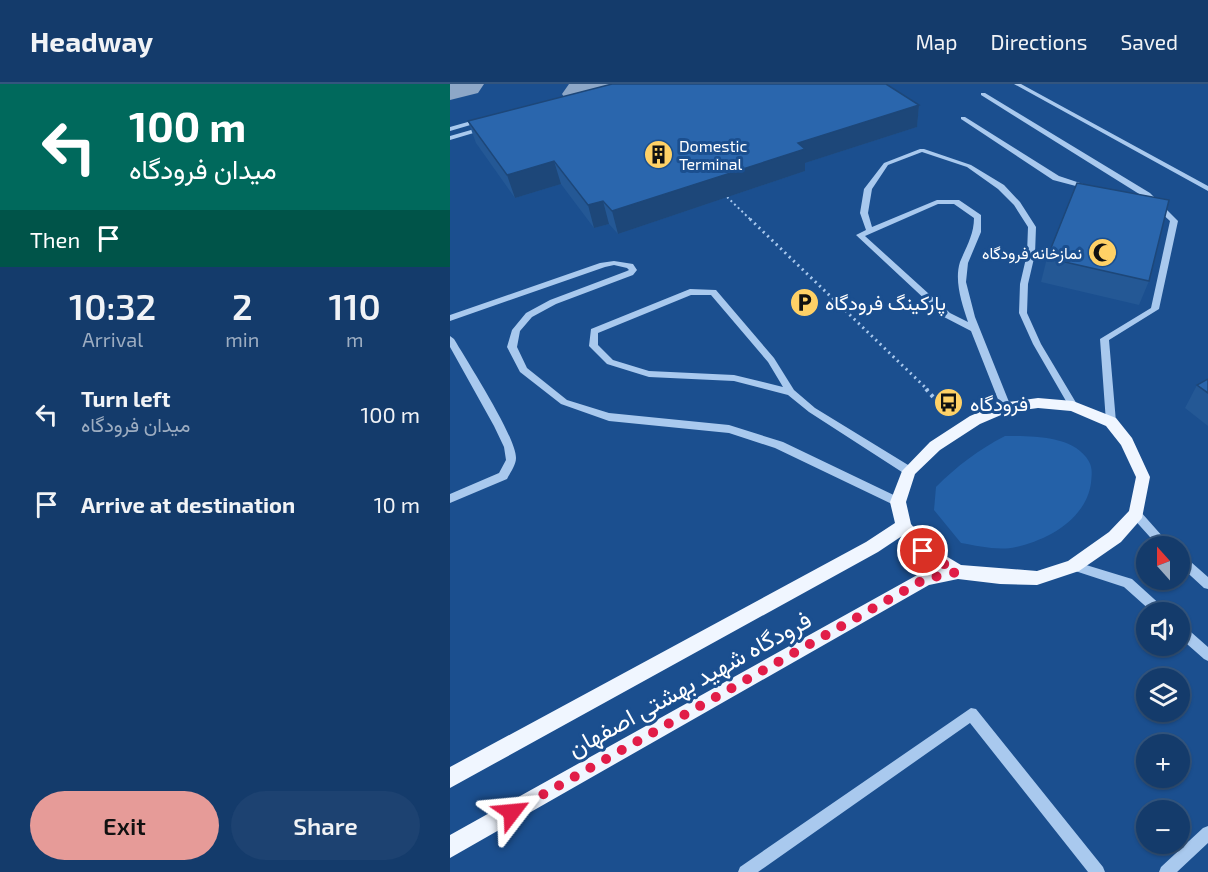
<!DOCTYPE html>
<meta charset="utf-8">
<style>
body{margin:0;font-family:"Exo 2",Vazirmatn,sans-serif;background:#1d4271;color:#f1f3f6;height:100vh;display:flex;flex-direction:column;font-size:22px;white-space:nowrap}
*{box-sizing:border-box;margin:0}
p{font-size:20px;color:#9dadc1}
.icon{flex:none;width:33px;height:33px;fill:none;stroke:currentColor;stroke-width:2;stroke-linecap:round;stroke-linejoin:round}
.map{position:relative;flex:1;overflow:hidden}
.side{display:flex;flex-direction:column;background:#143b6b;width:450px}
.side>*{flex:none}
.guide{background:#00695c;color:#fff;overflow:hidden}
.needle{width:39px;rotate:339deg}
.buttons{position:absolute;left:686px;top:452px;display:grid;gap:12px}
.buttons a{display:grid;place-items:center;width:54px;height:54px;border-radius:50%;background:#143b6b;box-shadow:0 2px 4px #0004,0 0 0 2px #33557e;font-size:30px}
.pin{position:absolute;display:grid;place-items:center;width:51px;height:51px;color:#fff;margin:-26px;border:3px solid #fff;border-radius:50%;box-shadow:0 2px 6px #0007}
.me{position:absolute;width:66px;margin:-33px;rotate:61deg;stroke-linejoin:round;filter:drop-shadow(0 0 4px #0008)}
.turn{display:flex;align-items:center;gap:21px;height:126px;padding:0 30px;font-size:27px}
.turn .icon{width:78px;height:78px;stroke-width:2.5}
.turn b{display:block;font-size:42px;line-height:51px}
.then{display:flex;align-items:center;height:57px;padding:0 30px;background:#0003;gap:12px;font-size:22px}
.eta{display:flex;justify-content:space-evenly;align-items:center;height:102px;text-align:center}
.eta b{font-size:36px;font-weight:600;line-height:42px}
.button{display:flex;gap:12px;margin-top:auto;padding:12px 30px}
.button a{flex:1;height:69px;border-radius:36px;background:#e69b98;color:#111;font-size:24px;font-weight:600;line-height:69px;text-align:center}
.button a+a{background:#1d4271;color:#f1f3f6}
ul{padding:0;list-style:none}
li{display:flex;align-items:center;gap:18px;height:90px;padding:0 30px}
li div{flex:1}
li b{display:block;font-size:22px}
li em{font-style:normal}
header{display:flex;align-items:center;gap:36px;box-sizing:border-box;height:84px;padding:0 30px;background:#143b6b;border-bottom:2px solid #33557e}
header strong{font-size:28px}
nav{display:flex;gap:33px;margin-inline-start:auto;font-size:21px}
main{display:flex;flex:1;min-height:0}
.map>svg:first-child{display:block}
.green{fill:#2461a8}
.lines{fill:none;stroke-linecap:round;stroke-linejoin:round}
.taxiway{fill:#8da7c7;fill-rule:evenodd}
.path-far2{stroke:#a9c9ee;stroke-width:2;stroke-dasharray:2 3;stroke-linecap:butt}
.path-far1{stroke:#a9c9ee;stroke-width:3;stroke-dasharray:2 4;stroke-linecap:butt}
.path{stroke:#a9c9ee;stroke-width:4;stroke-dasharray:3 4.5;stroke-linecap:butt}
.minor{fill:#a9c9ee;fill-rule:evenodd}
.major{fill:#f0f6ff;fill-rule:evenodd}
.wall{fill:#245895}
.shaded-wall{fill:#1d4779}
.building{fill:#2a66ad;stroke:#1d4779;stroke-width:1.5}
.route{stroke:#e11d48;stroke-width:10;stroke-dasharray:0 18}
.labels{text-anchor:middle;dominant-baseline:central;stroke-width:6;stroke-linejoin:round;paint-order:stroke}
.far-poi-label{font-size:16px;fill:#fff;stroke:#1b4f8f;text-anchor:start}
.poi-label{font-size:20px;fill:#fff;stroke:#1b4f8f;text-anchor:start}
.near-street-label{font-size:24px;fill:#fff;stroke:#1b4f8f}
</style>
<header>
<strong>Headway</strong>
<nav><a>Map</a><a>Directions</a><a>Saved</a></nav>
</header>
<main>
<section class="side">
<div class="guide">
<div class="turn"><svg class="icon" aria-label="left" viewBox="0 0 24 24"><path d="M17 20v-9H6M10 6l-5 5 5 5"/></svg><div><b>100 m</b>میدان فرودگاه</div></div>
<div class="then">Then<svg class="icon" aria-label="arrive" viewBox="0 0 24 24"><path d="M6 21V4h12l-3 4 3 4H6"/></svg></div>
</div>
<div class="eta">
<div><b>10:32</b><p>Arrival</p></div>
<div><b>2</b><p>min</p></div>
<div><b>110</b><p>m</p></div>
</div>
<ul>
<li><svg class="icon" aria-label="left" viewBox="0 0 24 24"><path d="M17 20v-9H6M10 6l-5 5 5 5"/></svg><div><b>Turn left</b><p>میدان فرودگاه</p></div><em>100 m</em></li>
<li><svg class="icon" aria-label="arrive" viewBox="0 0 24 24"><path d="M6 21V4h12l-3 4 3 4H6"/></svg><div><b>Arrive at destination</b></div><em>10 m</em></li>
</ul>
<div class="button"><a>Exit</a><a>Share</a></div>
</section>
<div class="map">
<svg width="758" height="788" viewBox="0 0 758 788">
<rect width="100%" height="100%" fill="#1b4f8f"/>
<path class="green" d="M555,352C579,352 619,351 636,373C643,382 642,388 641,399C636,435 598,456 566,463C549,467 528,462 511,459L484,426L486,403C507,382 528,366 555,352Z"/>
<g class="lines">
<path class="taxiway" d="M0,0H34L28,9L0,16Z
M119,0H162L148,19L133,23L118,19L112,10Z"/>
<path class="path-far2" d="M277,113L301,136"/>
<path class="path-far1" d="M300,135L478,306"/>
<path class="path" d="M476,305L499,331"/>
<path class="minor" d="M564,0H571L758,102V107Z
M531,9H535L700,109L728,137L709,225L659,256L666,338L664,341L661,342L656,338L650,255L701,224L720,137L694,113L531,11Z
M511,33H515L609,92L645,104L641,106L603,96L511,35Z
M32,34L35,36L34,37L0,47V43Z
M35,42L38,44L37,45L0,56V52Z
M470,65H474L521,81L554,101L570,118L586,143L585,170L578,200L577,229L591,260L628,322L626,324H620L583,260L569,229L570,200L577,170L578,143L564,121L548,105L517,83L472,68L438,81L422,105L418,129L422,143L487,116H509L531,131V148L518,179L516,198L525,233L561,323L559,325L556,326L551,323L521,247L494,233L406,151L416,146L410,129L414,105L434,79ZM488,120H504L524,134C524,151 516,163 510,178C504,197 512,220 518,238L500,229L415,152Z
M164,177L183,180L187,186L183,191L106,220L82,233L70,247L67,263L77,284L117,316L159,329L279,341L333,358L452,415L453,418L452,421H444L325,364L279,349L159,337L111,320L70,288L57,263L62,246L76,229L100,216L177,187L179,186L177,184L164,181L155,183L0,237V231L150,179Z
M240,205L266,206L324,274L344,306L365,324L463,384L464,387L463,390H455L359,328L338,311L284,297L199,293L157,280L139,262L141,245ZM241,211H261L318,278L333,303L284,291L199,287L163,276L148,261V249Z
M0,252L4,255C17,277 66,353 66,374C66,381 60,389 57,395L0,419V410L49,389L56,376L54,363L44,342L0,263Z
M686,426L690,427L721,462H708L682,433L681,430L682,427Z
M729,469L733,471L758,493V505L754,504L729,481Z
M623,477L682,495L714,524L716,528H702L674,503L619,485L617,482L619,479Z
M729,539L733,541L758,563V577L754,575L729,553Z
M521,624L526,625L653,783L655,788H638L520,639L308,788H288L290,783Z
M758,742V759L727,788H709L711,783L753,744Z"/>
<path class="major" d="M588,314L623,317L666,334L682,354L700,393L692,434L671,458L629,487L587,501L550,500L508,495L479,501L0,774V751L469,490L489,485L467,472L452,452L428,468L0,704V683L416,458L445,439L440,418L452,387L480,358L520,332L551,319ZM588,324L621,327L656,342L671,361L686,393L679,427L659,448L618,477L587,487L511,481L479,462L461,440L456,418L465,390L490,366L530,340L558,328Z"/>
</g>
<path class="wall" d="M469,21L467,43L355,79V87L168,150L159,140L144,144L111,100L65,114L26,59L18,37Z
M597,174L699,197L689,221L591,198Z
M758,295V342L735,324L747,301Z"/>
<path class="shaded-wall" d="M469,21L467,43L355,79V87L168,150L162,127L348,59Z
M104,77L111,100L65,114L57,91Z
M153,117L159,140L144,144L138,121Z"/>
<path class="building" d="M162,0H436L469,21L348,59L355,65L162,127L153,117L138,121L104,77L57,91L18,37Z
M627,99L719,116L699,197L597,174Z
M758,295V309L747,301Z"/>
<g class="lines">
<path class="route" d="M62,728L475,495L507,488L473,467"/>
</g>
<defs>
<symbol id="building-disc" viewBox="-11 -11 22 22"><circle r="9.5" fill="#ffd166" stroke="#1b4f8f"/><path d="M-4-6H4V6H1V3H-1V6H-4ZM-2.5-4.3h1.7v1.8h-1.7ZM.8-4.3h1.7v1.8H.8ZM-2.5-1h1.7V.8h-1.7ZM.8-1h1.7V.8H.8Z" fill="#111"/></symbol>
<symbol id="mosque-disc" viewBox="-11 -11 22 22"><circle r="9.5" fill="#ffd166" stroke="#1b4f8f"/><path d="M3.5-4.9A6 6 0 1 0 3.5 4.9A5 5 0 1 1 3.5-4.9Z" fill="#111"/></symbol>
<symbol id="parking-disc" viewBox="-11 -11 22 22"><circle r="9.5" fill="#ffd166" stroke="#1b4f8f"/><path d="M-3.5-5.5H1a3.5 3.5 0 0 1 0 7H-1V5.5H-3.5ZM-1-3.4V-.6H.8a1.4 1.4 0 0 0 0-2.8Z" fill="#111"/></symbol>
<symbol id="bus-disc" viewBox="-11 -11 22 22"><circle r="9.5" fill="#ffd166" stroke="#1b4f8f"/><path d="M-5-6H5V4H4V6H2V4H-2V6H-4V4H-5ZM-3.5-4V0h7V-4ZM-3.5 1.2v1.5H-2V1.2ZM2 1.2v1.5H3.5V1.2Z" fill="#111"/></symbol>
</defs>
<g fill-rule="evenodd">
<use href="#building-disc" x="192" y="54" width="33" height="33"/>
<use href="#mosque-disc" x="636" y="152" width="33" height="33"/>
<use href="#parking-disc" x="338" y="202" width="33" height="33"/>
<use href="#bus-disc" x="482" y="302" width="33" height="33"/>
</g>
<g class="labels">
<g class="far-poi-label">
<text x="229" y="61">Domestic<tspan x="229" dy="18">Terminal</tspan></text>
<text x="632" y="168" text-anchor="end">نمازخانه فرودگاه</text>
</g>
<g class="poi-label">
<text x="375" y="218">پارکینگ فرودگاه</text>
<text x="520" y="319">فرودگاه</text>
</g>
<g class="near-street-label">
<text transform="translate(239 599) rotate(-29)">فرودگاه شهید بهشتی اصفهان</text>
</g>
</g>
</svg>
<div class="buttons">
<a><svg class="needle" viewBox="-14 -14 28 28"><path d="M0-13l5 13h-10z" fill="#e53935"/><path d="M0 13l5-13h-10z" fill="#9dadc1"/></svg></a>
<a><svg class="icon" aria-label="sound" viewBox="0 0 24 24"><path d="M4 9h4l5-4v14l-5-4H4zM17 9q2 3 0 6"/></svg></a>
<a><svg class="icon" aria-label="layers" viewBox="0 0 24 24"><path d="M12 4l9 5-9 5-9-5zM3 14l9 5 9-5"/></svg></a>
<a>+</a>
<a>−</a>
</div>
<div class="pin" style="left:473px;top:467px;background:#d93025"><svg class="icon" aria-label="arrive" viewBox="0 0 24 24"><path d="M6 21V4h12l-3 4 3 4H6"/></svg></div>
<svg class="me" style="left:62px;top:728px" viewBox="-20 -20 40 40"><path d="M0-17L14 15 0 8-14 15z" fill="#e11d48" stroke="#fff" stroke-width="4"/></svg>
</div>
</main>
